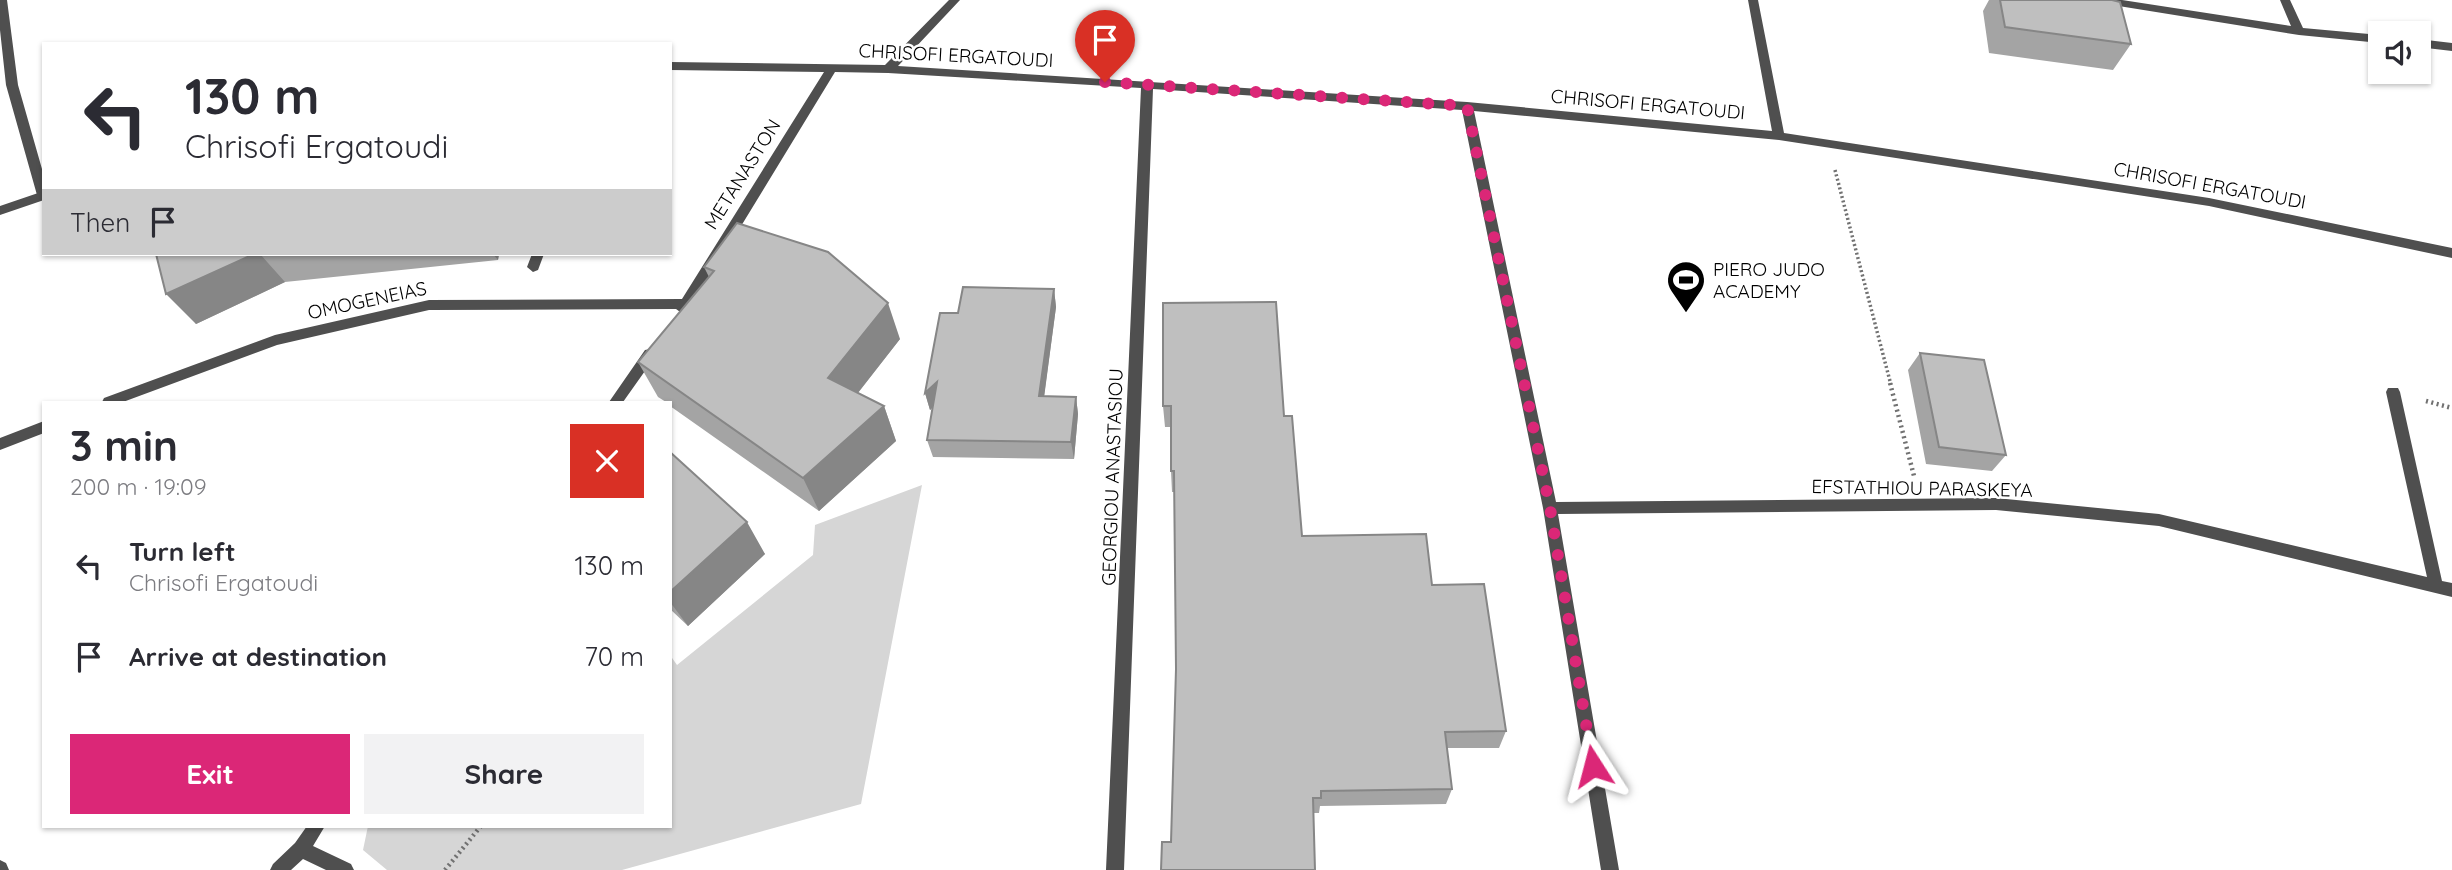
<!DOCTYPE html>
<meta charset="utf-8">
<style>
body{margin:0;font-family:Quicksand,sans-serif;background:#f2f2f3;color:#2b2b33;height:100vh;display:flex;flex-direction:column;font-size:26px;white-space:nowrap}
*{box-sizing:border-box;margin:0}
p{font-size:23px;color:#7c7c81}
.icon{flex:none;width:38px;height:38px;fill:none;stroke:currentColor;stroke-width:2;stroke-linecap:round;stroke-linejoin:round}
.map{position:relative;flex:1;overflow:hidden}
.drawer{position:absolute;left:42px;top:401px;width:630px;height:427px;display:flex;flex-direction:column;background:#fff;border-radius:0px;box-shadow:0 2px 5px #0004}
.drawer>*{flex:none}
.top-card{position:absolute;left:42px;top:42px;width:630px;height:214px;border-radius:0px;box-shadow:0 2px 5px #0004;background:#fff;color:#2b2b33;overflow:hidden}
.fabs{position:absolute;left:2368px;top:21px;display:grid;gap:14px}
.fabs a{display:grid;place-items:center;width:63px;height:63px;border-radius:0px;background:#fff;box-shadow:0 2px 5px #0004;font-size:35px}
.pin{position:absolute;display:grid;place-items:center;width:60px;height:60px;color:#fff;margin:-72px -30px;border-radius:50% 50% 50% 0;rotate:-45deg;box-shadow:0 0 7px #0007}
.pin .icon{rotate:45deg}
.me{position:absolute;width:77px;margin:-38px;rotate:351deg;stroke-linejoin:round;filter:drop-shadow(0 0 5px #0008)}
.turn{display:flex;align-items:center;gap:24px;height:147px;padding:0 28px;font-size:32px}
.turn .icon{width:91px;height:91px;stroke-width:2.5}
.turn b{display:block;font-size:49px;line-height:60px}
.then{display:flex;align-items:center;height:66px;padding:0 28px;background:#0003;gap:14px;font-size:26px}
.round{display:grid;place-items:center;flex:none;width:74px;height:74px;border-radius:0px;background:#f2f2f3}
.headline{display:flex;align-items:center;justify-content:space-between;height:119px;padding:0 28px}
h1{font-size:42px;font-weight:800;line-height:52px}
.button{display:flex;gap:14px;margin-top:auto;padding:14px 28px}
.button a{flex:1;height:80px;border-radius:0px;background:#db2777;color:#fff;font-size:28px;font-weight:800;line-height:80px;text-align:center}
.button a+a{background:#f2f2f3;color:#2b2b33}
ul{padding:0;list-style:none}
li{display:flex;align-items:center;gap:21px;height:91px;padding:0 28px}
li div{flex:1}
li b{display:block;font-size:26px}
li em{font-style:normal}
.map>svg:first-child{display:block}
.green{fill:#d6d6d6}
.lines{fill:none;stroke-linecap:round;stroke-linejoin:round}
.path-far1{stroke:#717171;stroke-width:3.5;stroke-dasharray:2 2.5;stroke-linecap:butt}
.path{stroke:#717171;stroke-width:4.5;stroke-dasharray:2 3.5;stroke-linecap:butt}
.service{fill:#4f4f4f;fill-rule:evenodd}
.minor{fill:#4f4f4f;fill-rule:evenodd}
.wall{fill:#a4a4a4}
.shaded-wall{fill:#868686}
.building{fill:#bfbfbf;stroke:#868686;stroke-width:2}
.route{stroke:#db2777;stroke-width:12;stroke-dasharray:0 21.6}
.labels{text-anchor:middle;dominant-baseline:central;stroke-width:5;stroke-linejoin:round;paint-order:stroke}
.street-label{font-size:19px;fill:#000;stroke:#fff}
.poi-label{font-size:19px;fill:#000;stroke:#fff;text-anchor:start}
</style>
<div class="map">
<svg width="2452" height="870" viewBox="0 0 2452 870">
<rect width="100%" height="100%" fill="#fff"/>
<path class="green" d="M922,485L861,804L622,870H387L363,850L368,826H670V655L677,665L813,555L815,525Z"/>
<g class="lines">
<path class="path-far1" d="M1835,170L1891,385"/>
<path class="path" d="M1890,383L1914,476
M2426,401L2452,408
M445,870L481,826"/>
<path class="service" d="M0,0H7L18,85L44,176L43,199L37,195L6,85L0,30Z
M532,254H544L538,270L533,272L527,267Z"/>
<path class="minor" d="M949,0H960L898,66L1467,102L1772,131L1748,0H1758L1784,133L2209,198L2452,248V258L2209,206L1779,140L1474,111L1556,502L1996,498L2159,514L2427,577L2386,392L2388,388H2398L2400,392L2442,581L2452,583V597L2159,526L1996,510L1558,514L1619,870H1601L1543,508L1462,110L1153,89L1124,870H1106L1141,88L888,73L835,72L688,313L683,314L676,309L429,310L277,345L123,402H102L104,398L275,335L429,300L682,299L824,72L670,70V62L885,65Z
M2095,0H2122L2291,26L2280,0H2290L2303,28L2380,35V43L2299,35L2100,3Z
M2418,39L2452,43V51L2418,47Z
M44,191V200L0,215V206Z
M650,349L657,354L623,402H609L645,350Z
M44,421V433L0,450V438Z
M307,826H325L313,846L351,864L354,870H326L303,859L291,870H270L273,864L295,843Z
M0,860L6,863L9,870H0Z"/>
</g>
<path class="wall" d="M1989,0H2112L2131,44L2113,70L1989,53L1983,11Z
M156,254H499L498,260L285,282L196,324Z
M704,267L900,339L858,393L884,406L896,441L819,511L670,406V402H666L658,397L638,362L709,277Z
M1054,289L1056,307L1044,396L1076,397L1078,414L1074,459L933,457L927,440L933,407L930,410L925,393Z
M1163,303L1284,416L1302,536L1432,585L1506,731L1499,748H1447L1452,789L1446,804L1320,806L1319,813H1314L1171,842L1176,669L1174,492H1172L1171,471V427H1165L1163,406Z
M1920,353L2006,455L1992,471L1926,464L1908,370Z
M670,452L765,554L688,626L670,609Z"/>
<path class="shaded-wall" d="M254,254H260L285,282L196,324L166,294Z
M493,254H499L498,260Z
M1054,289L1056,307L1042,413L1039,396Z
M888,303L900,339L842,413L828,378Z
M937,382L942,399L930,410L925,393Z
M1076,397L1078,414L1074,459L1071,442Z
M884,406L896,441L819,511L803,478Z
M747,522L765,554L688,626L670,602V592Z"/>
<path class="building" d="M2000,0H2112L2120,2L2131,44L2005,27Z
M737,223L828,252L888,303L828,378L884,406L803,478L638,362L714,271L704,267Z
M156,254H254L166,294Z
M963,287L1054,289L1039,396L1076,397L1071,442L927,440L937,382L925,393L940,313H958Z
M1276,302L1284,416H1292L1302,536L1426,534L1432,585L1484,584L1506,731L1445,732L1452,789L1321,791V798H1313L1315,870H1161L1162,842H1171L1176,669L1174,471H1171V406H1163V303Z
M1920,353L1984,360L2006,455L1939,447Z
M670,452L747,522L670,592Z"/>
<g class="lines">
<path class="route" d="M1105,82L1467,106L1550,508L1593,766"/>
</g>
<defs>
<symbol id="stadium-pin" viewBox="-11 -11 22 30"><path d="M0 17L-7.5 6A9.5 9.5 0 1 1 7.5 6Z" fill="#000" stroke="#fff"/><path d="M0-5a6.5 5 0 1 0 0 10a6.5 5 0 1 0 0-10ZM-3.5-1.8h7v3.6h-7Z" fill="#fff"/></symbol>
</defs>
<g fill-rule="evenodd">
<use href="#stadium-pin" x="1664" y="258" width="44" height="60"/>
</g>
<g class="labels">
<g class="street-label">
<text transform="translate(956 55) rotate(3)">CHRISOFI ERGATOUDI</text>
<text transform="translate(1648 104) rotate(5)">CHRISOFI ERGATOUDI</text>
<text transform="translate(742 174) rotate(-58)">METANASTON</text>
<text transform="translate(2210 185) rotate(10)">CHRISOFI ERGATOUDI</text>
<text transform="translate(367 300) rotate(-12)">OMOGENEIAS</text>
<text transform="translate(1112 477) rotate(-88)">GEORGIOU ANASTASIOU</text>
<text transform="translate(1922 488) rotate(1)">EFSTATHIOU PARASKEYA</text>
</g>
<g class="poi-label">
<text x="1713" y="269">PIERO JUDO<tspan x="1713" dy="22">ACADEMY</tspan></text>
</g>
</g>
</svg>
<div class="fabs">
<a><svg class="icon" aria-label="sound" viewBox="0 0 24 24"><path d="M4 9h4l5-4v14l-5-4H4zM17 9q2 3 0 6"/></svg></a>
</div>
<div class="pin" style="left:1105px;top:82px;background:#d93025"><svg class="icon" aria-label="arrive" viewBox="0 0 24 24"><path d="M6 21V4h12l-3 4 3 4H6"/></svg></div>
<svg class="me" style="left:1593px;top:766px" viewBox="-20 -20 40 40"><path d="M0-17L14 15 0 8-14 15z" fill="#db2777" stroke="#fff" stroke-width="4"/></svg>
<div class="top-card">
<div class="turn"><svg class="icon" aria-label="left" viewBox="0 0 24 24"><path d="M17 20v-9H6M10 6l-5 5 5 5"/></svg><div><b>130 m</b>Chrisofi Ergatoudi</div></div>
<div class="then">Then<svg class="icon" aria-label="arrive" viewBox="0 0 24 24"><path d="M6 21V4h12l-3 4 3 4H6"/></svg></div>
</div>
<section class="drawer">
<div class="headline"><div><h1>3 min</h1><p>200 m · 19:09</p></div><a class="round" style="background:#d93025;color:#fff"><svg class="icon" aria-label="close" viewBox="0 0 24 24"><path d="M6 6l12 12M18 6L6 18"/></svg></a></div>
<ul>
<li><svg class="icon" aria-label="left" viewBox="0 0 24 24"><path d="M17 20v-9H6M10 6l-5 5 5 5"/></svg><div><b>Turn left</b><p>Chrisofi Ergatoudi</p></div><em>130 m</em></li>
<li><svg class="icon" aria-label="arrive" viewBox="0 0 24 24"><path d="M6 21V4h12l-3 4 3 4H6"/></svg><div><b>Arrive at destination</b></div><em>70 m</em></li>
</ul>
<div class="button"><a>Exit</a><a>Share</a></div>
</section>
</div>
